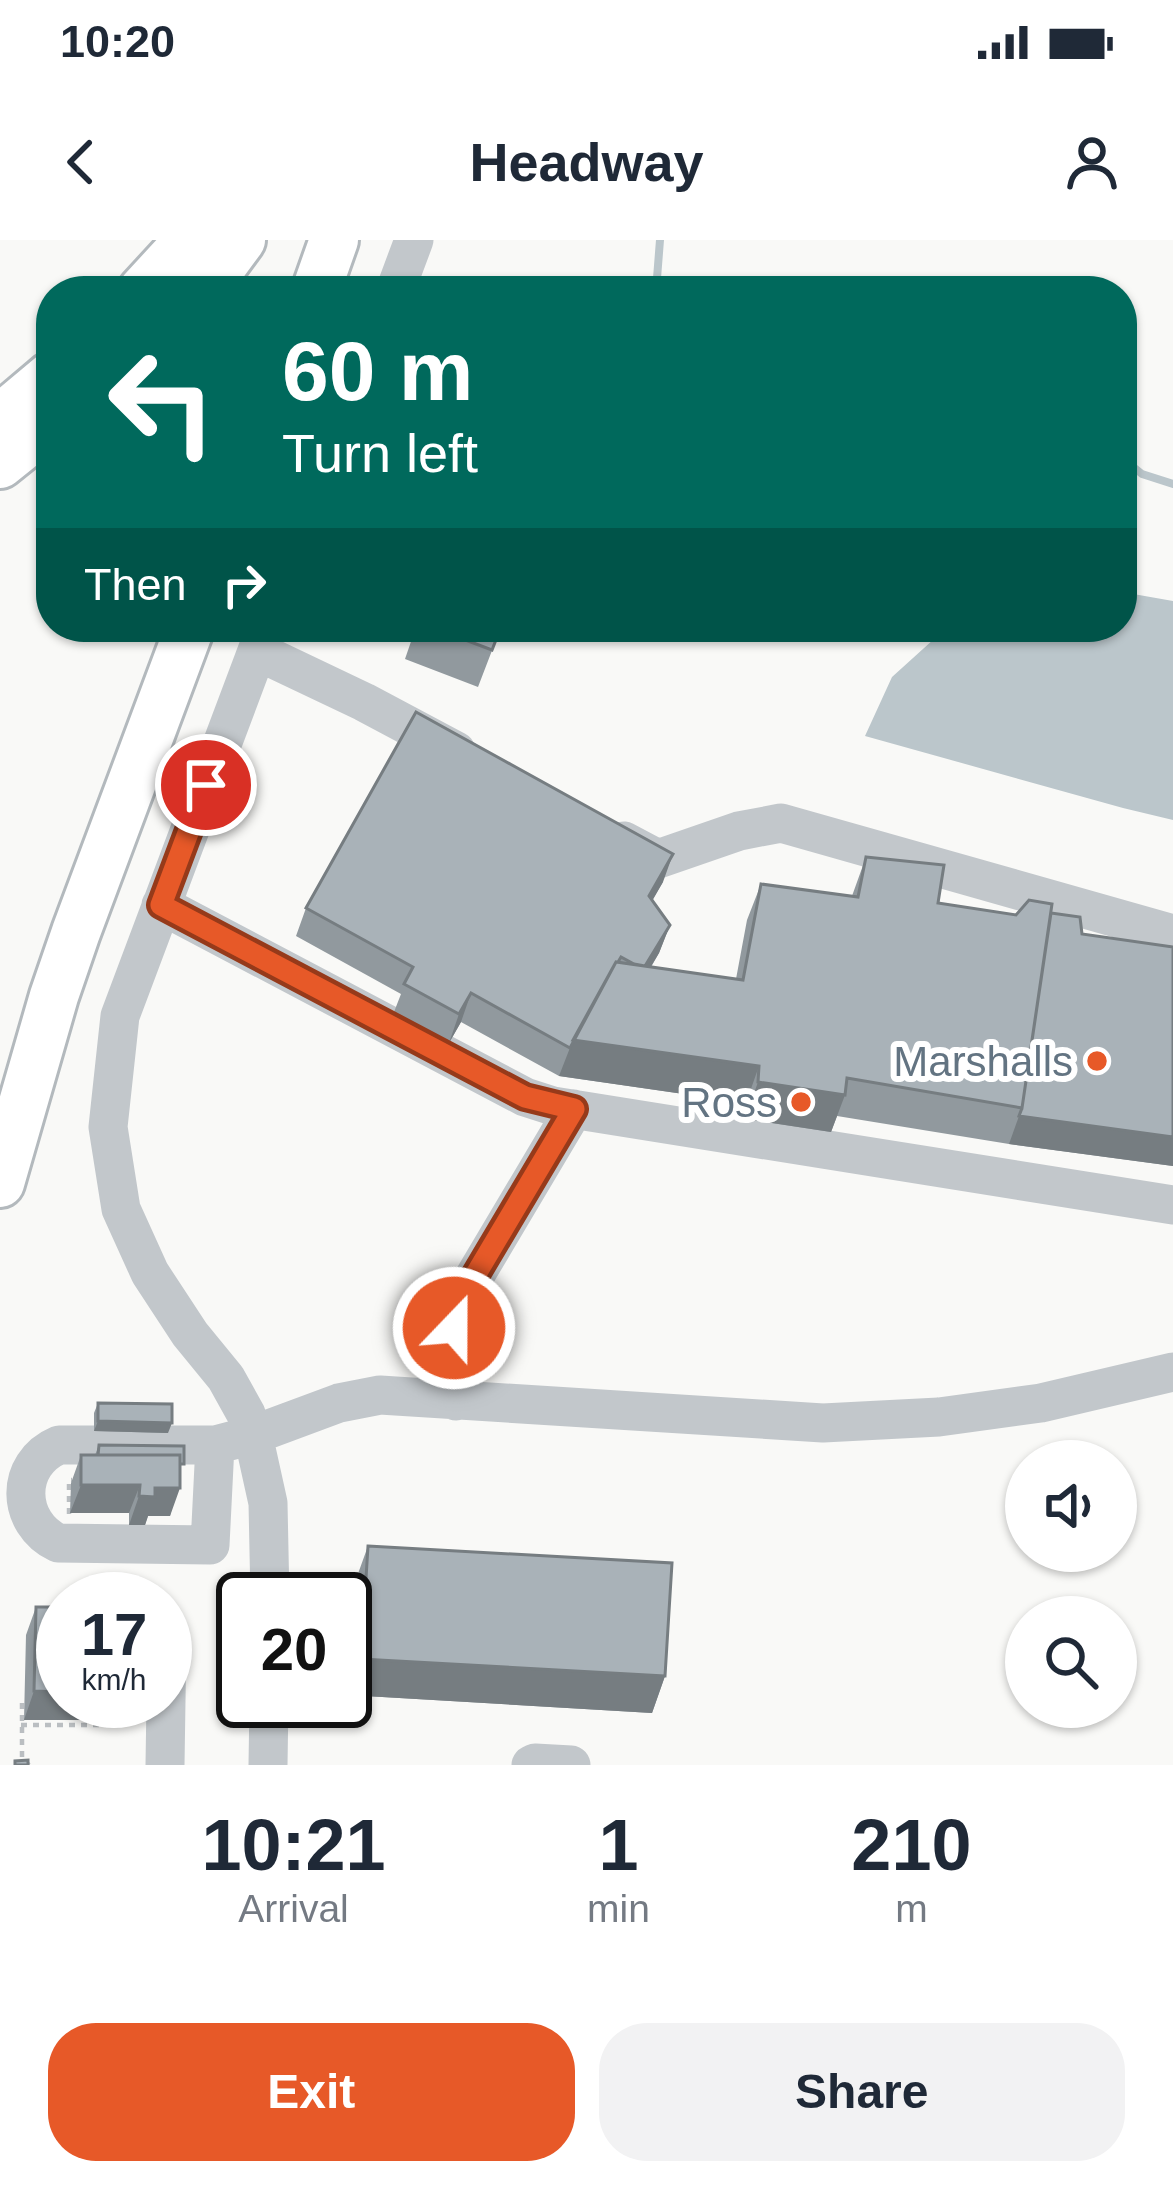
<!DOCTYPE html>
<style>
body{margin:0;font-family:Helvetica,sans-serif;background:#f2f2f3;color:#1f2937;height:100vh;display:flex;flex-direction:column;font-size:45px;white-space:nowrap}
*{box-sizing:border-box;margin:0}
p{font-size:39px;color:#747a83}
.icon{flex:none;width:66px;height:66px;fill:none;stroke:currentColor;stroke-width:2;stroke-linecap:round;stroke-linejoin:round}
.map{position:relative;height:1525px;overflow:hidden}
.side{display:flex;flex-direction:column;background:#fff;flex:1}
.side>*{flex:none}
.guide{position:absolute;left:36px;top:36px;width:1101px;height:366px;border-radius:48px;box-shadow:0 3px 9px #0004;background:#00695c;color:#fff;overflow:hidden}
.fabs{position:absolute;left:1005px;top:1200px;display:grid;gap:24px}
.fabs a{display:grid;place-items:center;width:132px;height:132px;border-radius:50%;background:#fff;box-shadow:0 3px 9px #0004;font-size:60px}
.speed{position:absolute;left:36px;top:1332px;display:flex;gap:24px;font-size:60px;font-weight:700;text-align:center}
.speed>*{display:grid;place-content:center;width:156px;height:156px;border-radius:50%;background:#fff;box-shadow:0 3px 9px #0004;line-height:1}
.speed small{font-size:30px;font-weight:400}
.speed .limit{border:6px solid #111;border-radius:18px;background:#fff;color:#111}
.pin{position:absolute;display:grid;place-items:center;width:102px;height:102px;color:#fff;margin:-51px;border:6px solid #fff;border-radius:50%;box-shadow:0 3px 12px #0007}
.me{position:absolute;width:132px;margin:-66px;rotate:22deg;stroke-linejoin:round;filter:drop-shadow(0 0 9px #0008)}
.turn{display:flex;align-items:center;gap:42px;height:252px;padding:0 48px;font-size:54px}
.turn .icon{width:156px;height:156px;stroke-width:2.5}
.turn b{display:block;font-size:84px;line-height:102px}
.then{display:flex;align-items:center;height:114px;padding:0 48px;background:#0003;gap:24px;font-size:45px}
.eta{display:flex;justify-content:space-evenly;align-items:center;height:204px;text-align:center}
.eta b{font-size:72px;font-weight:800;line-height:84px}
.button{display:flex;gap:24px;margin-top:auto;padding:24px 48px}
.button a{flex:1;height:138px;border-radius:48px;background:#e75928;color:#fff;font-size:48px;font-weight:800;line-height:138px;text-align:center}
.button a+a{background:#f2f2f3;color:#1f2937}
.status{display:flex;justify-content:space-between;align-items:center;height:84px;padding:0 60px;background:#fff;direction:ltr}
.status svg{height:33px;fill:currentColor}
header{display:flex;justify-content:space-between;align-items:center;height:156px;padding:0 48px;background:#fff;font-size:54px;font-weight:800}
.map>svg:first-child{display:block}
.water{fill:#bbc6cb}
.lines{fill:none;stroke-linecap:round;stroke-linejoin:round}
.stream{stroke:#bbc6cb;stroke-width:8}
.major-casing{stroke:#b3b9bd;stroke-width:54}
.path{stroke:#babec1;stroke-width:4.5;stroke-dasharray:6 6;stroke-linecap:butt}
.minor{stroke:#c2c7cb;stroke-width:39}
.major{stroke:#fff;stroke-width:48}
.wall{fill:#91999e}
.shaded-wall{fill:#767d81}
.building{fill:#a9b2b8;stroke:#767d81;stroke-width:3}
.route-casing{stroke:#963a1a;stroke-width:30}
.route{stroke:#e75928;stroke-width:21}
.poi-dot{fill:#e75928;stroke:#fff;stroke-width:4.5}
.labels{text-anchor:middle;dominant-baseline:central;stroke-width:12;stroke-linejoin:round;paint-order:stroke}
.poi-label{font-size:42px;fill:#637482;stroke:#fff;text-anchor:end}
</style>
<div class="status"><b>10:20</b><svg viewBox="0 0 49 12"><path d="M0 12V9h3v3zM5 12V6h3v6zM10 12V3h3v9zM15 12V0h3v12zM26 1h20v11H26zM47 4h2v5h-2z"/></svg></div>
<header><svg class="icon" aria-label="back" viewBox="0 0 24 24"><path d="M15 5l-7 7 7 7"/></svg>Headway<svg class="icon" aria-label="person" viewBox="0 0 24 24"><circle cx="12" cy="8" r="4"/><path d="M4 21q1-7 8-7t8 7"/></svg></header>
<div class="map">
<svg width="1173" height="1525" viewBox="0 0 1173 1525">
<rect width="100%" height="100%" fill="#f9f9f7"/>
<path class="water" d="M1122,352L1173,361V580L1123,568L865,496L892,437L934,399L957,387H1122Z"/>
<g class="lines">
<path class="stream" d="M656,51L660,0
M1122,218L1142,234L1173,244"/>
<defs>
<path id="major" d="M142,51L189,0
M199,51L216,34L241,0
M316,51L334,0
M0,179L51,136
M0,224L51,183
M0,943L54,756L76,692L190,387"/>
</defs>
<use href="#major" class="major-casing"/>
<path class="path" d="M69,1274V1240H72
M22,1463V1518L29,1525
M21,1485H119V1461"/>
<path class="minor" d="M395,51L414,0
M266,387L120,776L108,887L121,969L150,1033L190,1094L226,1138L246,1174L253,1195L268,1263L270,1359
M257,411L364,462L456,511
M624,601L658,619L739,591L781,583L1173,694
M161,665L525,857L553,866L1173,965
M456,1161L454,1071L574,869
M215,1205L210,1305L58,1303C16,1283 14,1224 59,1205H215L253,1195L339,1163L380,1155L823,1183L939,1177L1041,1163L1173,1132
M165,1525L167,1397
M268,1525L269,1461
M531,1525L535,1523L571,1525"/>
<use href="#major" class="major"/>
</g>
<path class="wall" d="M416,387H501L478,447L405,419Z
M866,617L938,663L1016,675L1051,673L1082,694L1173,707V926L1009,904L837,876L831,892L745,879L746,863L559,836L461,782L449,803L394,772L401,754L296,696L306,668L663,642L652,660L670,685L659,713L651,727L736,739L747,680L761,644L852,656Z
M98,1163L168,1193L94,1191V1173Z
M99,1205L180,1235L170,1276H148L145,1285H129V1273H70L71,1243L81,1215H95Z
M368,1306L665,1436L652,1473L348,1455L355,1342Z
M36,1367L63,1461H116L109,1480H24L26,1395Z"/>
<path class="shaded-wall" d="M673,614L663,642L639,684L649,656Z
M670,685L659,713L632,758L643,729Z
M611,745L759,826L746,863L559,836L573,800Z
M471,753L461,782L449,803L459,774Z
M758,842L845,855L831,892L745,879Z
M1019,876L1173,897V926L1009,904Z
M98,1181L172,1183L168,1193L94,1191Z
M81,1245H140L129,1273H70Z
M155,1248H180L170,1276H148L145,1285H129L139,1256Z
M361,1419L665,1436L652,1473L348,1455Z
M34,1451L63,1452V1461H116L109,1480H24Z"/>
<path class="building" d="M431,387H501L492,410Z
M416,472L673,614L649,656L670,685L645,726L634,724L621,717L618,722H616L570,808L471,753L459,774L404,744L413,727L306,668Z
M866,617L944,625L938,663L1016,675L1029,660L1052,664L1022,868L847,838L845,855L758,842L759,826L573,800L616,722L743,740L761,644L858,657Z
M1051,673L1080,677L1082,694L1173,707V897L1019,876L1022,868Z
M98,1163L172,1164V1183L98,1181Z
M99,1205L184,1206V1224H180V1215H98Z
M81,1215H180V1248H155V1257L139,1256L140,1245H81Z
M368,1306L672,1323L665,1436L361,1419Z
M36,1367H63V1452L34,1451Z
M28,1520V1525H15V1521Z"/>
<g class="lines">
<defs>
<path id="route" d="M206,545L161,665L525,857L574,869L454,1071V1088"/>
</defs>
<use href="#route" class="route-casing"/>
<use href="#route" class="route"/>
</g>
<g class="poi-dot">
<circle cx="1097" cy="821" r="12"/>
<circle cx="801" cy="862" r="12"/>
</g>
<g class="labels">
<g class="poi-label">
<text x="1073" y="821">Marshalls</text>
<text x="777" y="862">Ross</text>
</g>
</g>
</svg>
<div class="fabs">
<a><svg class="icon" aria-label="sound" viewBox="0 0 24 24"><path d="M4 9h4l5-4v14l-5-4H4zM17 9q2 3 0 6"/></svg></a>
<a><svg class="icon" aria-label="search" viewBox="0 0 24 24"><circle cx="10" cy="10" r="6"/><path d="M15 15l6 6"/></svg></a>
</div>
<div class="speed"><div>17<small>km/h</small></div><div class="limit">20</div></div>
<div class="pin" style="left:206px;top:545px;background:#d93025"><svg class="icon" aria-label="arrive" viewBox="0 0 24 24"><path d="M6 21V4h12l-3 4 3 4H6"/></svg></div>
<svg class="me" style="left:454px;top:1088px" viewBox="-20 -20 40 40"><circle r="17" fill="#e75928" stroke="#fff" stroke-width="3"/><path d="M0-11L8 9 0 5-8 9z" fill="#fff"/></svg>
<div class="guide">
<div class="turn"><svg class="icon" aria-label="left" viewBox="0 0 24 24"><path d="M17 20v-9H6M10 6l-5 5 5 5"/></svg><div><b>60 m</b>Turn left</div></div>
<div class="then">Then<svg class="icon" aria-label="right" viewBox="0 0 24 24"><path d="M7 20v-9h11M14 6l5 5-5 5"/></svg></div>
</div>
</div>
<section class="side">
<div class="eta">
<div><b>10:21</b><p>Arrival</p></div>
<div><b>1</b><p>min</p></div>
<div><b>210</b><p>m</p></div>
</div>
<div class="button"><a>Exit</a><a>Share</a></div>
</section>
